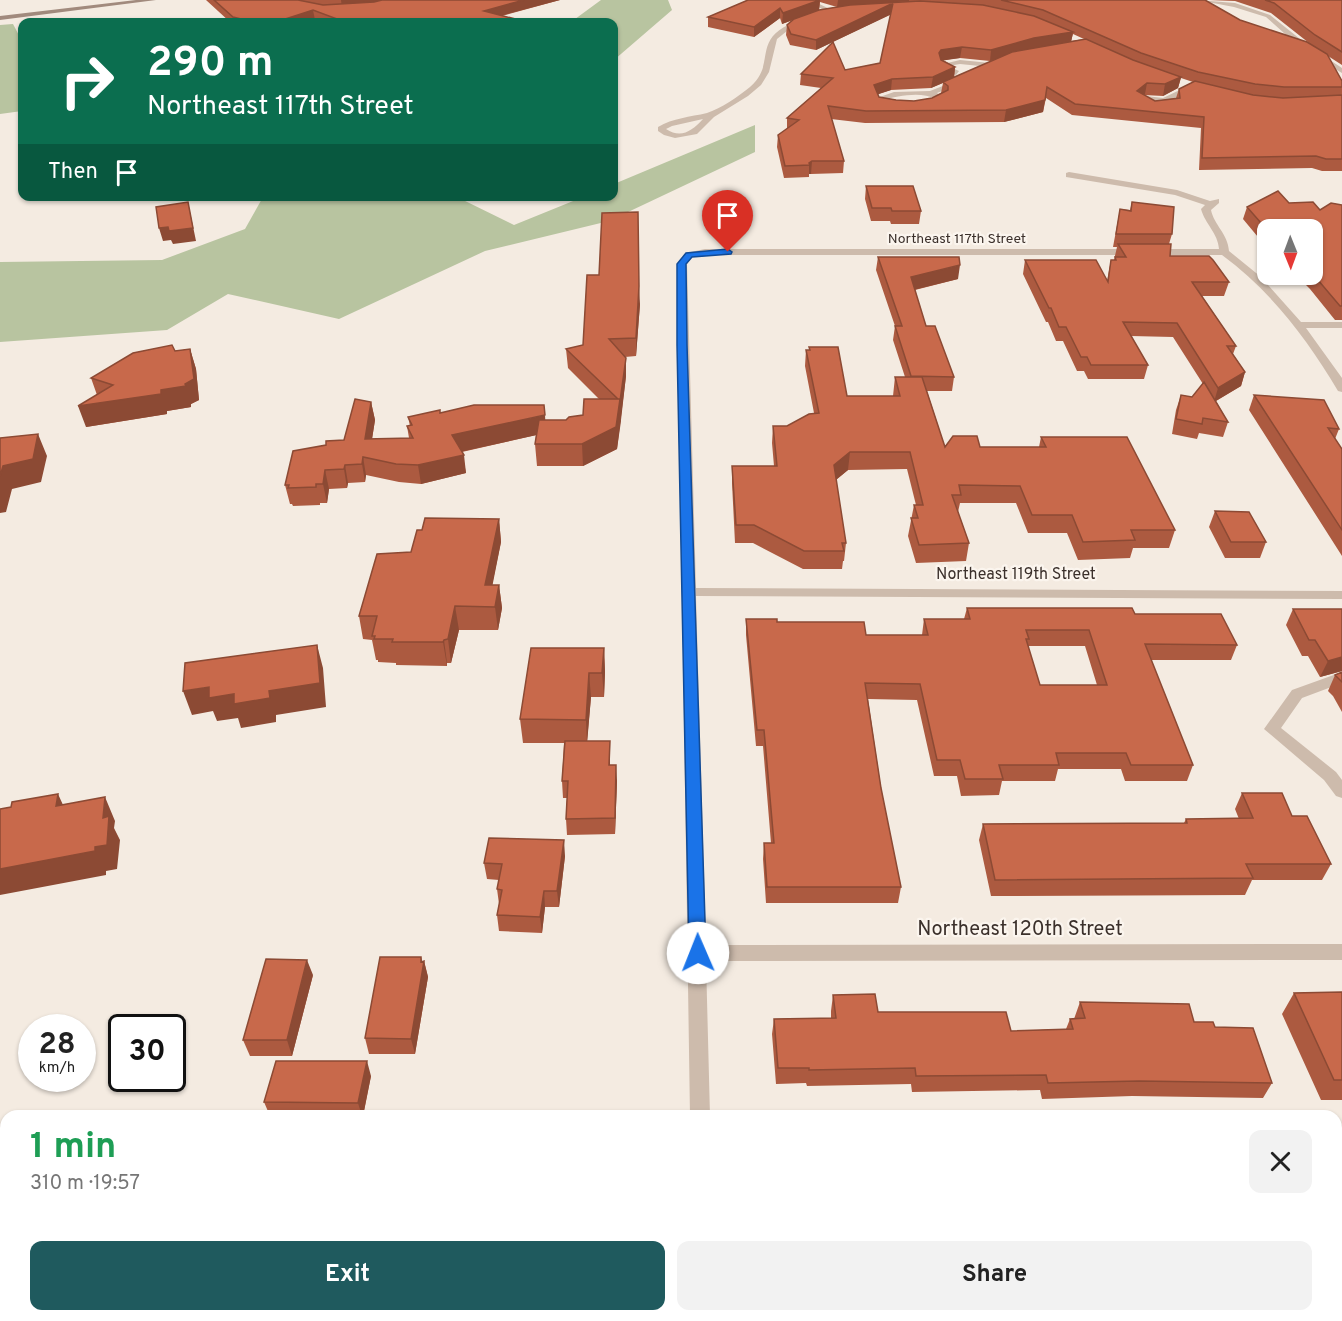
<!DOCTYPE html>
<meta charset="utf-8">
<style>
body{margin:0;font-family:Overpass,sans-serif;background:#f2f2f2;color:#222;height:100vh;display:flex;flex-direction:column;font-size:22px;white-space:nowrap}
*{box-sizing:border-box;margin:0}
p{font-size:20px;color:#767676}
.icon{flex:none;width:33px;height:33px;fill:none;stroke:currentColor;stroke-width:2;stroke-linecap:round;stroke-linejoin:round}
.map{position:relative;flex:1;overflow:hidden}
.side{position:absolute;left:0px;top:1110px;width:1342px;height:212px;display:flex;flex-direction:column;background:#fff;border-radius:18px 18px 0 0;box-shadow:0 2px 4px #0004}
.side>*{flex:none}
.banner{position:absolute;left:18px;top:18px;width:600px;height:183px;border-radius:12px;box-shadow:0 2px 4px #0004;background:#0b6e4f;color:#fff;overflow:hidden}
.needle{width:39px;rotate:179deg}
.controls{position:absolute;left:1257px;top:219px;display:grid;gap:12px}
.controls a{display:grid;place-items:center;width:66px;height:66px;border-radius:12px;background:#fff;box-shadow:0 2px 4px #0004;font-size:30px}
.speed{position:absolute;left:18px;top:1014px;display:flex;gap:12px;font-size:30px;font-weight:700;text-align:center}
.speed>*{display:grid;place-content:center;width:78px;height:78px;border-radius:50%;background:#fff;box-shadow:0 2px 4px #0004;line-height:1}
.speed small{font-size:15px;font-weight:400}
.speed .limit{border:3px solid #111;border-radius:9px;background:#fff;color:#111}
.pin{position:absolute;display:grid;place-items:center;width:51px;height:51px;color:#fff;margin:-62px -26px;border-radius:50% 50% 50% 0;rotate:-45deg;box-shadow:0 0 6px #0007}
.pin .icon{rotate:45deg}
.me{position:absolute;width:66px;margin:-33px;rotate:359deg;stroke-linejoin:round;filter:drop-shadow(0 0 4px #0008)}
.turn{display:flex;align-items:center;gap:21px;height:126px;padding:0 30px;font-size:27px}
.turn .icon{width:78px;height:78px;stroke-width:2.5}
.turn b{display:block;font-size:42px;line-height:51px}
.then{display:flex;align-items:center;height:57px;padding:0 30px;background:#0003;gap:12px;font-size:22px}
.round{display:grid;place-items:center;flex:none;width:63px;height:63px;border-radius:12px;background:#f2f2f2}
.head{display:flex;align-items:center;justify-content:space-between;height:102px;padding:0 30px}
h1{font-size:36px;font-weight:700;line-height:45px;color:#1e9e55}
.cta{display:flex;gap:12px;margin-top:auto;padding:12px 30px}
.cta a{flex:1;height:69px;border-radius:12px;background:#1f5a5e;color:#fff;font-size:24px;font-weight:700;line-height:69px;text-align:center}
.cta a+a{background:#f2f2f2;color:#222}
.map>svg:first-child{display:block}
.green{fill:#b8c4a0}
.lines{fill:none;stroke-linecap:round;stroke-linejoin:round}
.minor{fill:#cdbbac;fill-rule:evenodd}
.secondary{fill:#a18a7d;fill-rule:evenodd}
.wall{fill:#ac5a40;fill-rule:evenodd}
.shaded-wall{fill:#8c4a34}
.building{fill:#c8694b;stroke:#8c4a34;stroke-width:1.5;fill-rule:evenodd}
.route{fill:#1a73e8;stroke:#114b97;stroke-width:1.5}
.labels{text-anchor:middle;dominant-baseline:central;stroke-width:4.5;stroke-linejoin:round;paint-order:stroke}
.far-street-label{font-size:14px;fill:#3b302b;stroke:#fbf5ee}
.street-label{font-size:16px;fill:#3b302b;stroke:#fbf5ee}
.near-street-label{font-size:20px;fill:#3b302b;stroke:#fbf5ee}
</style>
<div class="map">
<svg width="1342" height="1321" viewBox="0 0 1342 1321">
<rect width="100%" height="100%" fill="#f4ebe1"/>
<path class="green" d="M601,0H668L672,10L614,60V22H571Z
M13,24L22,41V111L0,114V25Z
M755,125V152L609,221L485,251L339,319L228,294L167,330L0,342V262L162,260L245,229L263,197H457L514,225L583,197L614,196V184Z"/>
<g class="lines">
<path class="minor" d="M803,0H811L836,12L831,13Z
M1197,0L1235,3L1270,15L1310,47L1342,68V73L1304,51L1266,17L1234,7Z
M803,19L808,20L787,31L777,39L769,72L761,85L748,96L714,117L697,134L675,138L664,135L658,131V127C673,118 690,117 707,113C720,109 739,96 750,87C779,62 747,37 803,19ZM703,119C692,131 681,139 666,129L672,126Z
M960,60L990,63L994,65L990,67L960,64L948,66L959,71L956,75L942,70L939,65Z
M958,80L965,82L937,93L945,99L930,107L926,105L935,99C922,91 897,96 883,100L894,104V108L878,106L874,99L894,92L930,91Z
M1186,87L1193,89L1171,100L1175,102V108L1152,110L1137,103L1146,96L1163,98ZM1150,101L1168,104L1153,106L1147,103Z
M1069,172L1177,190L1210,201L1219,199V203L1211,210C1214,225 1228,234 1229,251L1261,277L1301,322H1342V328H1306L1342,378V392L1338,391C1308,340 1270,290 1222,255H705L692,257L687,264L696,588L1342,591V599L696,596L706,945L1342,944V960L706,961L710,1116H690L677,264L686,253L705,249H1219C1218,233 1205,224 1201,209L1205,205L1175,195L1066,177V173Z
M1342,672V683L1302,698L1281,728L1336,772L1342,780V798L1336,796L1324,780L1264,729L1292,690Z
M690,1316H714V1321H690Z"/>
<path class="secondary" d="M136,0H156L0,20V16Z"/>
</g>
<path class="wall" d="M206,0H560L502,16L527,22H321L315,20L308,22H230Z
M748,0H1205L1240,20L1309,43L1271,13L1235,1L1209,0H1342V65L1328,56L1342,81V171H1322L1312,168L1199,170L1201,128L1072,115L1046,98L1043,112L1004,122L865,123L831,119L844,161L843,173L811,174H809V177L784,178L777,147L778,135L787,129V118L821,88L800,85L801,74L845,70L880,63L891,14L816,50L790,45L786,35L787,25L793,20L782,24L780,18L754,37L708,27V17ZM820,2L837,7L819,10ZM1073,34L1084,39L1071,41ZM960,58L990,61L999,58L954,78L955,67L943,60ZM1181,78L1193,82L1179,89L1176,98L1155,101L1144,95L1163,96L1178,88ZM943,83L941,93L932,98L914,101L896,100L879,97L878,94L891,90L931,88Z
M866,186L921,211L919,224H891L890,221H871L865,199Z
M1132,202L1172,234L1169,244L1170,256L1229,282L1224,296H1202L1236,346L1233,354L1245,372L1241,386L1216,401L1228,422L1223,437L1199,433L1197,439L1172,434L1176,410L1181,395L1192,397L1203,384L1173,337L1131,336L1148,365L1144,379H1088L1084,371H1077L1063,341H1056L1048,322H1046L1023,274L1025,260L1107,281L1111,260H1114L1117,247H1113L1120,209L1130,210Z
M1289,203L1320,210L1342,205V320H1335L1310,289L1302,281H1297L1292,274H1312V230H1268V249L1243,219L1247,207Z
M878,257L958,279L915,290L926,326L954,377L952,391H927L945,447H1039L1041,437L1175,530L1169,548H1133L1130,558L1078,560L1067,533H1028L1016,503H960L958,512L969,543L966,561L916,563L908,536L914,505H916L907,469L848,470L836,480L846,543L844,561H843L842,569H803L753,543H735L732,483V466H774L772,443L773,426H787L814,413L805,366L806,350H809V347L847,396H893L895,377H905L893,340L895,326L876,270Z
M640,304L636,356L625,357L626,358V376L617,449L583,466H537L535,444L536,435L462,452L466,473L421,484L399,482L366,475L365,482L348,483L347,488L329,489L327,503H320V505L293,506L292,504H290L285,485L344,440L371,402L375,420L372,439L409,438L407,426H410L408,417L440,413L545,420H566L583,415L599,399L568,368L566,349L583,345Z
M190,349L196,369L199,400L191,404V407L167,411V414L86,427L97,395L91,378L175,351Z
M1254,395L1339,429L1335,439L1342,449V556L1249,410Z
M1215,511L1266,542L1260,558H1225L1209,527Z
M499,519L501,542L492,585H499L502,608L498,630H459L451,663H447V666L396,665V663L378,662V660H376L372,640L363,639L359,616L411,552L422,530Z
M967,608L1135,614L1237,645L1231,660H1151L1193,765L1187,781H1125L1121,769H1058L1055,781H1002L999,795L961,796L957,776H934L917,700L868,699L881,788L901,887L898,903H766L763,859L764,843H771L763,746H756L746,635V619L777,622L866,635H922L924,619H964ZM1028,646H1085L1097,685H1040Z
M1293,609L1342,671L1320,677L1308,656H1302L1286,625Z
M604,648L605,672L604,697H591L587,741L610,758V765L617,781L615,834L567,835L566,819L567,798H563L562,781L564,743H523L520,719Z
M1342,672V712L1333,696L1328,691L1335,675Z
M1242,793L1292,816L1331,864L1322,880H1252L1245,895L991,896L979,840L983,824L1184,823L1186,819H1239L1235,809Z
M565,856L559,907H545L542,933L499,931L497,915L499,904L497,889L499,880L487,879L484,863Z
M421,957L422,962L424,961L428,977L415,1054H369L365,1038Z
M313,975L292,1056H250L243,1040Z
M1342,992V1100H1321L1282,1014L1294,993Z
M833,995L878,1012L1011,1031L1066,1029L1070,1019H1074L1080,1002L1194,1022L1215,1027L1272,1083L1263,1098L1132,1096L1042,1099L1040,1090L912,1092L911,1084L807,1086L806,1083L776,1084L772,1034L774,1019L831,1018V1011Z
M371,1076L363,1116H270L264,1102Z
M1228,1316H1336L1342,1321H1230Z"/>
<path class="shaded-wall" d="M341,0H384L342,8Z
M524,0H560L485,20L484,11Z
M820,0L819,10L782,24L783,13Z
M838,0H909V1L837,7Z
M893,3L892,14L816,50V40Z
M780,8V18L754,37V27Z
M313,10L315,20L308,22H276Z
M1073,32L1071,43L1032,49L990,61L991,50L1034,38Z
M962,47L960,58L940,61L939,53L941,50Z
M955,67L954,78L931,88L933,77Z
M1181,77L1178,88L1163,96L1165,84Z
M892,79L891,90L873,96L874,85Z
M1147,83L1145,94L1135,102L1137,91Z
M1045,100L1043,112L1004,122L1006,110Z
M812,161L811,174H809V163Z
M188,202L196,241L173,244L171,240L163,241L159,228Z
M960,265L958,279L909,291L911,277Z
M639,286L640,304L636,356V338Z
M190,349L196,369L199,400L191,404V407L167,411V414L86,427L78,406L161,390L185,384Z
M626,358V376L621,420L620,401Z
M1245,372L1241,386L1214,402L1218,388Z
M620,399L621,421L617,449L583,466L582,444Z
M371,402L375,420L369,458L365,439Z
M545,415L546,433L455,453L452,435Z
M38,434L47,456L41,482L12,489L6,512L0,513V476L3,466Z
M850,452L848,470L832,483L834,465Z
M464,455L466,473L421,484L418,465Z
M363,457L366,475L365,482L362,464Z
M345,465L348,483L347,488L344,469Z
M325,470L329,489L327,503L323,484Z
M499,519L501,542L488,608L485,585Z
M499,585L502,608L498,630L495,607Z
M455,606L459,630L451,663L448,639Z
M444,640L447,663V666L443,642Z
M317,645L323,668L326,707L276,715V722L241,728L238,718L217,721L213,711L192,715L183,691L209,687L234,694L269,691Z
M604,648L605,672L604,697L602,673Z
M1342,657V671L1320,677L1328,661Z
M589,673L591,697L587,744L586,720Z
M610,741V781L609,765Z
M616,765L617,781L615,834V818Z
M58,794L69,818L56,806Z
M105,797L115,821L114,828L120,840L117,869L106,871V875L0,895V869L95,847L103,818Z
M564,840L565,856L559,907L557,891Z
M544,891L545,907L542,933L540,917Z
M421,957L423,967L424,961L428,977L415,1054L411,1039Z
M307,960L313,975L292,1056L287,1040Z
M367,1061L371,1076L363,1116H362L358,1103Z"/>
<path class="building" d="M214,0H298L323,5L374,2L382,0H524L484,11L527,22H345L313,10L276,22H253L233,17Z
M748,0H820L783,13L780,8L754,27L708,17Z
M1001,0H1205L1240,20L1307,42L1327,54L1342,81V87H1284L1255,84L1198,72L1141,53L1043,10Z
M1265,0H1342V52L1315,35L1274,3Z
M920,1L983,5L1034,16L1073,32L1034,38L991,50L962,47L941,50L939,53L941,60L955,67L933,77L892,79L874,85L879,97L896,100L914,101L932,98L948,90V86L943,82L1012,52L1086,39L1133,60L1181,77L1165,84L1147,83L1137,91L1155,101L1180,98L1179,89L1195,81L1253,95L1283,98L1342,95V159H1326L1316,156L1202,158L1204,117L1075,104L1047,87L1045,100L1006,110L866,111L828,106L844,161H812L809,163L810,165L785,166L778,135L799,120L787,118L833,78L801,74L833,42L845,70L880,63L893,3L816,40L791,34L787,25L794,19L819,10L850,5Z
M866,186H913L921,211H892L891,208H872Z
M1278,191L1289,203L1313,202L1320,210L1331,203L1342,205V306H1340L1312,273V230H1268V231L1247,207Z
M188,202L193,228L169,231L168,227L159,228L156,207Z
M1132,202L1174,207L1172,234H1116L1120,209L1131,211Z
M638,212L639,286L636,338L609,339L626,358L620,401V399H618L566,349L583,345L587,275H599L602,213Z
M1118,244H1171L1170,256H1209L1213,260L1229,282H1192L1236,346H1227L1245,372L1218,388L1177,323L1123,322L1148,365H1091L1087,357H1081L1066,327H1059L1051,308H1049L1025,260H1096L1108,282L1111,260H1116L1115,257H1126Z
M878,257H959L960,265L911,277L926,326H935L954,377L911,376L895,326H902Z
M172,345L175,351L190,349L194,379L185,384L186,386L161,390V394L78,406L113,385L91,378L133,353Z
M809,347H838L847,396H900L895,377H922L945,447L953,436H977L980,447H1046L1041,437H1127L1175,530H1131L1135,540L1083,542L1072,515H1032L1020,486L959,485L961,495H952L969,543L919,545L911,518H918L914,505H923L910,452H850L834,465L846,543H842L844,551H804L754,525H736L732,466H777L773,426H787L809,414L819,413L806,350H810Z
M1204,382L1228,422L1203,418L1202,424L1176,419L1181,395L1192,397Z
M1254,395L1324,400L1339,429L1328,428L1342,449V530Z
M355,399L371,402L365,439L413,438L407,426L412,425L408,417L440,410V413L474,405H544L545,415L452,435L464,455L418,465L396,464L363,457L362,464L345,465L344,469L325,470L323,484H316V487L288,488L289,485H285L293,451L326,445V441L344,440Z
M584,399H620L616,427L582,444H535L539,420H566L569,417L583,415Z
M38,434L33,459L3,466L0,476V438Z
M1215,511L1249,512L1266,542H1231Z
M425,518L499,519L485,585H499L495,607L455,606L448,639L444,640L443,642H392L393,639H374L375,636H372L377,616H359L377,554L411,552L417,530H422Z
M967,608H1132L1135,614H1221L1237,645L1145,644L1193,765H1131L1126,753H1056L1059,765H999L1003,779H965L960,760H937L920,684L865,683L881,788L901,887H767L764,843H774L764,730H757L746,619H777V622H864L866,635H928L924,619H970ZM1026,630H1089L1107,685H1040L1026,639H1029Z
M1293,609H1342V657L1328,661L1315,640H1309Z
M317,645L320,683L269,691L270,698L234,704V694L209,698V687L183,691L185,663Z
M531,648H604L602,673H589L586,720L520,719Z
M1342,672V682L1335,675Z
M565,741H610L609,765H616L615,818L566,819L568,781H562Z
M1242,793H1282L1292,816H1307L1331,864H1246L1253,878L995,880L983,824L1187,823L1186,819L1253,818Z
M58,794L56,806L105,797L103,818L109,816L107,845L95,847V851L0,869V809L11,807L12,802Z
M489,838L564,840L557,891H544L540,917L497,915L502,890L497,889L502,864L484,863Z
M380,957H421V962L424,961L411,1039L365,1038Z
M266,959L307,960L287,1040H243Z
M1342,992V1080H1334L1294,993Z
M875,994L878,1012H1006L1011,1031L1073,1029L1070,1019L1085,1018L1080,1002L1189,1004L1194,1022H1213L1215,1027L1253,1028L1272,1083L1139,1081L1048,1083L1046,1075L916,1076L915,1068L809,1070V1068H778L774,1019L836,1018L833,995Z
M276,1061H367L358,1103L264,1102Z
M1336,1296L1342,1308V1321H1253L1251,1316H1336Z"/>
<path class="route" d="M728,249L732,252L731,254L692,257L686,264L687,345L706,953L704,958L698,960L692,958L689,953L677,345V264L686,253Z"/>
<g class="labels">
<g class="far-street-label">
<text x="957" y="239">Northeast 117th Street</text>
</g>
<g class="street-label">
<text x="1016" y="575">Northeast 119th Street</text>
</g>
<g class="near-street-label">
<text x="1020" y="930">Northeast 120th Street</text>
</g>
</g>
</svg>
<div class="controls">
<a><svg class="needle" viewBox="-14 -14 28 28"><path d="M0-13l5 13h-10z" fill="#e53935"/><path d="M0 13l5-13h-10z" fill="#767676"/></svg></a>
</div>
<div class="speed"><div>28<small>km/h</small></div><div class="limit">30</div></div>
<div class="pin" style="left:728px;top:252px;background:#d93025"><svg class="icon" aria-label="arrive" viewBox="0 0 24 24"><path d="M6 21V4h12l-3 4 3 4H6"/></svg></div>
<svg class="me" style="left:698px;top:953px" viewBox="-20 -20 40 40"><circle r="19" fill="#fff"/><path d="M0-13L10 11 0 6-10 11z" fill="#1a73e8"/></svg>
<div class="banner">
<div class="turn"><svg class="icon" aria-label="right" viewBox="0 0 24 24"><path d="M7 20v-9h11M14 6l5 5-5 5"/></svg><div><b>290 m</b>Northeast 117th Street</div></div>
<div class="then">Then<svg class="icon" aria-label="arrive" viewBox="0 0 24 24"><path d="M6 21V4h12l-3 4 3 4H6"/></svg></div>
</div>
<section class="side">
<div class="head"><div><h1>1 min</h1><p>310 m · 19:57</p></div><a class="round"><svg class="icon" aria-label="close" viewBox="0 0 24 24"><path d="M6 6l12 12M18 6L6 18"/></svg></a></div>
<div class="cta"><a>Exit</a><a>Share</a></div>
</section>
</div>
